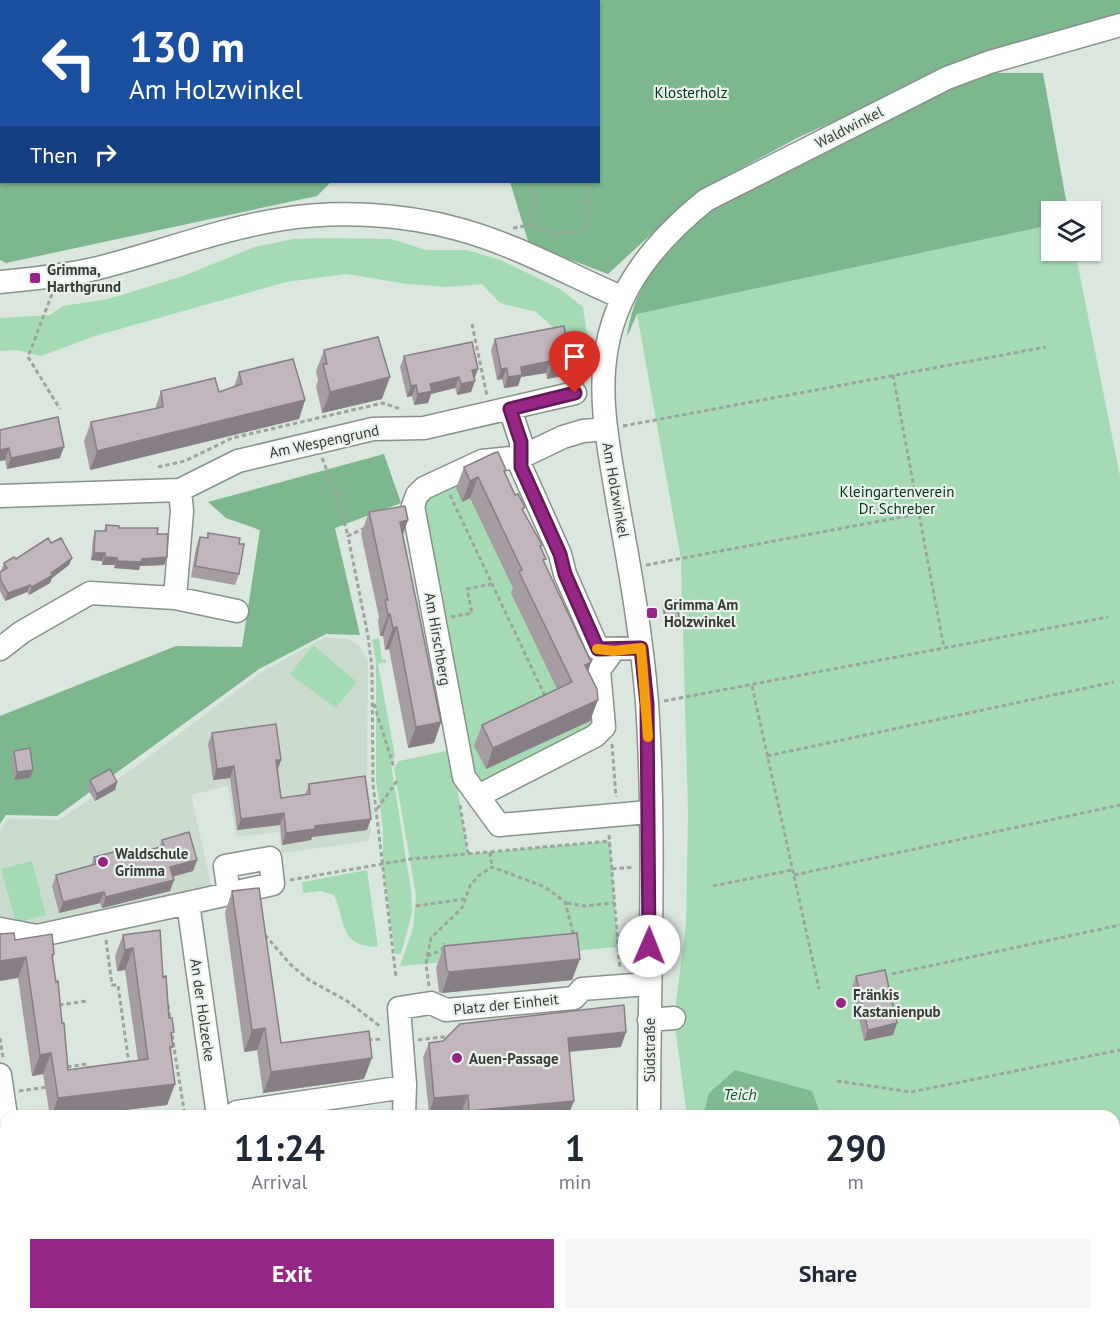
<!DOCTYPE html>
<meta charset="utf-8">
<style>
body{margin:0;font-family:"PT Sans",sans-serif;background:#f6f6f7;color:#1f2937;height:100vh;display:flex;flex-direction:column;font-size:22px;white-space:nowrap}
*{box-sizing:border-box;margin:0}
p{font-size:20px;color:#747a83}
.icon{flex:none;width:33px;height:33px;fill:none;stroke:currentColor;stroke-width:2;stroke-linecap:round;stroke-linejoin:round}
.map{position:relative;flex:1;overflow:hidden}
.panel{position:absolute;left:0px;top:1110px;width:1120px;height:210px;display:flex;flex-direction:column;background:#fff;border-radius:18px 18px 0 0;box-shadow:0 2px 4px #0004}
.panel>*{flex:none}
.banner{position:absolute;left:0px;top:0px;width:600px;height:183px;box-shadow:0 2px 4px #0004;background:#1a4fa0;color:#fff;overflow:hidden}
.tools{position:absolute;left:1041px;top:201px;display:grid;gap:12px}
.tools a{display:grid;place-items:center;width:60px;height:60px;border-radius:0px;background:#fff;box-shadow:0 2px 4px #0004;font-size:30px}
.pin{position:absolute;display:grid;place-items:center;width:51px;height:51px;color:#fff;margin:-62px -26px;border-radius:50% 50% 50% 0;rotate:-45deg;box-shadow:0 0 6px #0007}
.pin .icon{rotate:45deg}
.me{position:absolute;width:66px;margin:-33px;rotate:1deg;stroke-linejoin:round;filter:drop-shadow(0 0 4px #0008)}
.turn{display:flex;align-items:center;gap:21px;height:126px;padding:0 30px;font-size:27px}
.turn .icon{width:78px;height:78px;stroke-width:2.5}
.turn b{display:block;font-size:42px;line-height:51px}
.then{display:flex;align-items:center;height:57px;padding:0 30px;background:#0003;gap:12px;font-size:22px}
.eta{display:flex;justify-content:space-evenly;align-items:center;height:102px;text-align:center}
.eta b{font-size:36px;font-weight:700;line-height:42px}
.cta{display:flex;gap:12px;margin-top:auto;padding:12px 30px}
.cta a{flex:1;height:69px;border-radius:0px;background:#962685;color:#fff;font-size:24px;font-weight:700;line-height:69px;text-align:center}
.cta a+a{background:#f6f6f7;color:#1f2937}
.map>svg:first-child{display:block}
.built{fill:#cbdccf}
.green{fill:#a5dbb4}
.forest{fill:#7cb78d}
.water{fill:#7fba90}
.lines{fill:none;stroke-linecap:round;stroke-linejoin:round}
.minor-casing{stroke:#88928a;stroke-width:25}
.path{stroke:#9ca49e;stroke-width:3;stroke-dasharray:4.5 3;stroke-linecap:butt}
.minor{stroke:#fff;stroke-width:22}
.wall{fill:#a69da3}
.shaded-wall{fill:#877f85}
.building{fill:#c1b6be;stroke:#877f85;stroke-width:1.5}
.route-casing{stroke:#621956;stroke-width:15}
.route{stroke:#962685;stroke-width:10}
.slow{stroke:#f59e0b;stroke-width:10}
.poi-dot{fill:#962685;stroke:#e9f3eb;stroke-width:2}
.labels{text-anchor:middle;dominant-baseline:central;stroke-width:4.5;stroke-linejoin:round;paint-order:stroke}
.park-label{font-size:15px;fill:#033318;stroke:#e9f3eb}
.street-label{font-size:15px;fill:#383c39;stroke:#e9f3eb}
.poi-label{font-size:15px;font-weight:bold;fill:#383c39;stroke:#e9f3eb;text-anchor:start}
.water-label{font-size:16px;font-style:italic;fill:#11552e;stroke:#e9f3eb}
</style>
<div class="map">
<svg width="1120" height="1320" viewBox="0 0 1120 1320">
<rect width="100%" height="100%" fill="#dbe6de"/>
<path class="built" d="M325,637L348,639L358,644L368,660L367,783L374,814L369,816L371,831L368,841L282,853L279,832L236,837L228,786L191,795L213,893L48,930L0,924V832L7,818L59,820L131,770L263,671Z"/>
<path class="green" d="M1051,225L1052,250L1075,251L1120,476V1320H808L806,1314H1114V1116H687L674,1018L686,924L688,813L681,559L637,314Z
M324,238L391,239L426,250H467L501,260L560,289L583,307L588,341L576,347L536,312L500,303L482,284L447,287L408,284L346,274L286,282L95,336L41,356L17,350L0,351V318L50,315L63,306L108,299L183,276L255,247L293,239Z
M477,468L598,698L593,731L482,782L470,776L422,499Z
M379,638L382,660L385,659L386,662L378,664L395,756L391,764L411,890L412,913L401,954H395L383,867V827L376,781V662L372,640Z
M313,645L357,682L336,708L290,674Z
M451,750L468,854L610,841L618,947L400,966L413,928L416,895L394,768L399,761Z
M32,861L46,915L16,923L1,869Z
M367,870L378,947C339,946 346,922 334,895L320,891L303,893L302,882Z
M113,1314H426V1320H114Z"/>
<path class="forest" d="M0,0H1120V16L984,55L799,137L697,192L608,274L529,244L510,182H598V2H2V182H331L317,196L6,263L0,260Z
M994,73H1043L1068,211L1052,212L1051,225L637,314L627,337C633,283 671,242 713,210L951,87Z
M384,454L401,503L335,528L360,635L326,634L259,669L57,816L6,815L0,824V716L176,646L242,647L260,530L226,518L208,502Z"/>
<path class="water" d="M735,1070L812,1091L821,1116H706L704,1113L709,1093Z"/>
<g class="lines">
<defs>
<path id="minor" d="M0,282C31,279 64,276 94,269C157,254 218,229 283,219C338,210 404,214 458,229C514,244 568,274 621,297
M510,409L521,442V467L560,554L565,574L598,649L641,648
M605,429L583,431L563,437L521,457L482,461L424,488L417,495L413,506L464,777L499,825L649,812
M0,496L180,490L238,461L373,429L424,428L575,393
M175,598L237,611
M0,649L22,632L90,593L175,598L182,511L180,490
M478,796L595,736L604,727L599,670L613,651
M188,903L218,1116
M0,929L37,936L188,903C216,897 245,890 273,884L270,858L225,866L229,894
M649,1020L674,1018
M0,1075L6,1116
M231,1116L237,1112L405,1087
M404,1116L405,1084L399,1008L431,1003L446,1010L574,998L582,989L648,984
M649,1116C649,979 656,840 647,703C642,637 630,570 618,504C610,453 597,399 607,347C618,285 658,239 706,200L947,78L990,62L1120,25
M0,1154L6,1155
M697,1314L700,1320
M480,1320L481,1314
M621,1320L622,1314"/>
</defs>
<use href="#minor" class="minor-casing"/>
<path class="path" d="M501,0V2
M576,0V2
M23,2L25,0
M0,27L2,26
M530,225L535,199L531,182
M513,228L530,225L559,233L582,231L587,219L588,182
M52,294L28,357L60,409
M472,324L487,396
M893,375L944,648
M623,426L1046,347
M322,458L336,493L348,536
M158,467L185,461L232,438L383,403L400,409
M450,495L546,698
M365,528L348,536L368,636L372,668L373,785L396,977
M646,565L918,514
M451,617L472,613L467,589L492,584
M752,686L819,989
M664,701L1108,617
M374,704L394,768
M612,744L616,797
M767,756L1114,682
M460,805L468,853
M377,809L397,781
M609,835L620,969
M490,852L492,867
M612,869L634,867
M794,875L1120,805
M290,880L411,859L610,841
M713,886L792,870
M567,903L584,906L614,903
M416,906L464,899
M265,935L290,964L309,980L347,1001L381,1027
M106,940L112,985H118L129,1064
M618,947L634,946
M427,956L442,950L443,943
M892,974L1120,925
M429,986L426,964L431,938L462,908L470,886L478,876L492,867L545,887L565,902L574,936
M59,1005L87,1001
M168,1005L170,1019
M172,1035L185,1116
M0,1038L3,1058
M368,1040L382,1039
M418,1040L450,1036
M67,1067L87,1064L88,1070
M837,1081L911,1092L1120,1050
M19,1091L48,1087
M1114,1172L1120,1171
M1114,1294L1120,1293
M118,1314L119,1320
M456,1314V1320
M667,1314L671,1320
M993,1320L1021,1314"/>
<use href="#minor" class="minor"/>
</g>
<path class="wall" d="M495,339L569,353L561,376L547,379L546,373L521,377L518,386L504,388L502,379L497,380L491,350Z
M324,350L382,399L322,413L316,386L318,380L316,371Z
M404,356L474,380L471,392L457,395L455,388L431,394L428,403L414,405L412,396L407,397L400,367Z
M239,372L305,400L299,419L90,470L84,441L91,422L155,409L161,391L219,392L234,387Z
M0,430L60,458L7,469L5,460L0,461Z
M464,467L506,470L505,473L515,495L525,507L523,511L542,545L541,548L544,563L591,662L588,671L590,721L486,769L474,746L482,725L557,689L511,593L513,588L470,498L462,502L456,488Z
M369,512L408,520L403,535L441,722L434,743L408,748L389,649L385,650L383,636H380L378,621L379,617L361,534Z
M106,525L119,528L157,534L167,557L164,565L140,566L139,570L114,568L115,565H102V561L91,560L93,538L95,531H104Z
M208,533L239,544V574L235,585L191,577L196,548L200,537L207,538Z
M51,543L72,558L69,565L52,578L50,583L29,595L27,592L5,601L0,591V572L1,571L4,563L16,559Z
M664,601L679,617L677,621L664,622L662,604Z
M212,733L281,760L278,770L281,798L305,795L309,784L367,830L312,837L311,840L282,845L280,825L237,830L230,778L213,780L208,744Z
M14,751L30,778L14,780L11,758Z
M90,780L117,782L115,790L95,801L87,788Z
M162,840L197,860L193,871L173,877L170,891L102,908L100,903L59,913L52,886L56,875L91,865L94,857H124L159,847Z
M232,891L281,1043L364,1079L263,1093L257,1050L244,1052L225,913Z
M123,935L163,977L172,1038L171,1054L175,1084L167,1105L74,1116H50L43,1074L32,1076L18,978L15,940L54,954L53,959L68,1070L138,1061L125,970L117,971L115,956Z
M444,946L572,980L442,993L439,992L436,968Z
M856,976L897,1023L893,1035L864,1041L852,987Z
M429,1043L621,1047L569,1052L568,1116H463L462,1110L429,1113L423,1057Z"/>
<path class="shaded-wall" d="M569,353L565,365L563,354Z
M550,361L546,373L521,377L518,386L504,388L508,377L521,367Z
M565,365L561,376L547,379L551,368Z
M507,368L502,379L497,380L501,369Z
M478,369L474,380L472,370Z
M390,377L382,399L322,413L330,392Z
M459,377L455,388L431,394L428,403L414,405L418,394L430,384Z
M475,381L471,392L457,395L461,384Z
M416,385L412,396L407,397L411,386Z
M305,400L299,419L90,470L97,451Z
M64,447L60,458L7,469L11,458Z
M9,448L5,460L0,461V450Z
M478,477L470,498L462,502L470,481Z
M408,520L400,542V522Z
M94,553H105L102,561L91,560Z
M105,557L117,558L115,565H102Z
M167,557L164,565L140,566L139,570L114,568L117,561Z
M72,558L69,565L52,578L50,583L29,595L32,587Z
M30,585L27,592L5,601L8,593Z
M390,614L383,636H380L388,615Z
M679,617L677,621L664,622L665,618Z
M397,627L389,649L385,650L393,628Z
M591,662L584,683L585,665Z
M598,700L590,721L486,769L493,748Z
M441,722L434,743L408,748L416,727Z
M276,760H281L277,771Z
M234,766L230,778L213,780L217,769Z
M33,770L30,778L14,780L17,772Z
M117,782L115,790L95,801L97,794Z
M284,813L280,825L237,830L241,819Z
M371,819L367,830L312,837L311,840L282,845L286,833L315,826Z
M197,860L193,871L166,878L170,867Z
M174,880L170,891L102,908L106,897Z
M104,892L100,903L59,913L63,902Z
M133,948L125,970L117,971L125,950Z
M26,957L18,978L0,981V961Z
M580,959L572,980L442,993L449,972Z
M897,1023L893,1035L864,1041L868,1030Z
M265,1028L257,1050L244,1052L252,1030Z
M626,1032L621,1047L562,1052L568,1038Z
M51,1053L43,1074L32,1076L40,1055Z
M372,1058L364,1079L263,1093L271,1072Z
M175,1084L167,1105L74,1116H51L58,1098Z
M468,1095L462,1110L429,1113L434,1098Z
M574,1101L568,1116H467L469,1111Z"/>
<path class="building" d="M564,326L569,353L563,354L565,365L551,368L550,361L521,367L522,375L508,377L507,368L501,369L495,339Z
M378,337L390,377L330,392L323,364H327L324,350Z
M472,342L478,369L472,370L475,381L461,384L459,377L430,384L432,391L418,394L416,385L411,386L404,356Z
M293,359L305,400L97,451L91,422L163,407L161,391L215,378L219,392L242,384L239,372Z
M58,417L64,447L11,458L9,448L0,450V430Z
M498,452L506,470L504,471L515,495L518,494L525,507L522,509L542,545L540,546L546,559L543,560L591,662L585,665L597,689L598,700L493,748L482,725L572,682L519,572L522,570L478,477L470,481L464,467L494,453Z
M405,506L408,520L400,522L441,722L416,727L397,627L393,628L390,614L388,615L385,600H388L369,512Z
M106,525L119,526V528H158L157,534H168L167,557L142,559L141,562L117,561V558L105,557V553H94L95,531H106Z
M208,533L240,538L239,544H244L239,574L195,566L200,537L208,538Z
M48,538L51,543L61,538L72,558L51,573L53,575L32,587L30,585L8,593L0,579V572L7,568L4,563L14,557L16,559Z
M677,600L679,617L665,618L664,601Z
M276,724L281,760H276L281,798L310,794L309,784L365,776L371,819L315,826V829L286,833L284,813L241,819L234,766L217,769L212,733Z
M30,748L33,770L17,772L14,751Z
M110,769L117,782L97,794L90,780Z
M189,832L197,860L170,867L174,880L106,897L104,892L63,902L56,875L96,864L94,857L122,850L124,857L164,846L162,840Z
M259,888L281,1043L369,1031L372,1058L271,1072L265,1028L252,1030L232,891Z
M160,930L163,977L166,976L169,1018H172L174,1032L171,1033L173,1047H170L175,1084L58,1098L51,1053L40,1055L26,957L0,961V934L14,933L15,940L52,934L54,954L52,955L56,982L58,981L62,1023H64L68,1070L148,1059L133,948L125,950L123,935Z
M577,933L580,959L449,972L447,970L444,946Z
M885,970L897,1023L868,1030L856,976Z
M624,1005L626,1032L568,1038L574,1101L469,1111L468,1095L434,1098L429,1043L443,1041L460,1024Z"/>
<g class="lines">
<defs>
<path id="route" d="M575,393L510,409L521,442V467L560,554L565,574L598,649L641,648L647,704L649,946"/>
</defs>
<use href="#route" class="route-casing"/>
<use href="#route" class="route"/>
<path class="slow" d="M597,649L614,651L641,648L648,737"/>
</g>
<g class="poi-dot">
<rect x="29" y="272" width="12" height="12" rx="3"/>
<rect x="646" y="607" width="12" height="12" rx="3"/>
<circle cx="103" cy="862" r="6"/>
<circle cx="841" cy="1003" r="6"/>
<circle cx="457" cy="1058" r="6"/>
</g>
<g class="labels">
<g class="park-label">
<text x="691" y="92">Klosterholz</text>
<text x="897" y="491">Kleingartenverein<tspan x="897" dy="17">Dr. Schreber</tspan></text>
</g>
<g class="street-label">
<text transform="translate(849 127) rotate(-27)">Waldwinkel</text>
<text transform="translate(324 441) rotate(-12)">Am Wespengrund</text>
<text transform="translate(616 490) rotate(80)">Am Holzwinkel</text>
<text transform="translate(438 639) rotate(80)">Am Hirschberg</text>
<text transform="translate(506 1004) rotate(-6)">Platz der Einheit</text>
<text transform="translate(203 1010) rotate(82)">An der Holzecke</text>
<text transform="translate(649 1050) rotate(-90)">Südstraße</text>
</g>
<g class="poi-label">
<text x="47" y="269">Grimma,<tspan x="47" dy="17">Harthgrund</tspan></text>
<text x="664" y="604">Grimma Am<tspan x="664" dy="17">Holzwinkel</tspan></text>
<text x="115" y="853">Waldschule<tspan x="115" dy="17">Grimma</tspan></text>
<text x="853" y="994">Fränkis<tspan x="853" dy="17">Kastanienpub</tspan></text>
<text x="469" y="1058">Auen-Passage</text>
</g>
<g class="water-label">
<text x="740" y="1094">Teich</text>
</g>
</g>
</svg>
<div class="tools">
<a><svg class="icon" aria-label="layers" viewBox="0 0 24 24"><path d="M12 4l9 5-9 5-9-5zM3 14l9 5 9-5"/></svg></a>
</div>
<div class="pin" style="left:575px;top:393px;background:#d93025"><svg class="icon" aria-label="arrive" viewBox="0 0 24 24"><path d="M6 21V4h12l-3 4 3 4H6"/></svg></div>
<svg class="me" style="left:649px;top:946px" viewBox="-20 -20 40 40"><circle r="19" fill="#fff"/><path d="M0-13L10 11 0 6-10 11z" fill="#962685"/></svg>
<div class="banner">
<div class="turn"><svg class="icon" aria-label="left" viewBox="0 0 24 24"><path d="M17 20v-9H6M10 6l-5 5 5 5"/></svg><div><b>130 m</b>Am Holzwinkel</div></div>
<div class="then">Then<svg class="icon" aria-label="right" viewBox="0 0 24 24"><path d="M7 20v-9h11M14 6l5 5-5 5"/></svg></div>
</div>
<section class="panel">
<div class="eta">
<div><b>11:24</b><p>Arrival</p></div>
<div><b>1</b><p>min</p></div>
<div><b>290</b><p>m</p></div>
</div>
<div class="cta"><a>Exit</a><a>Share</a></div>
</section>
</div>
